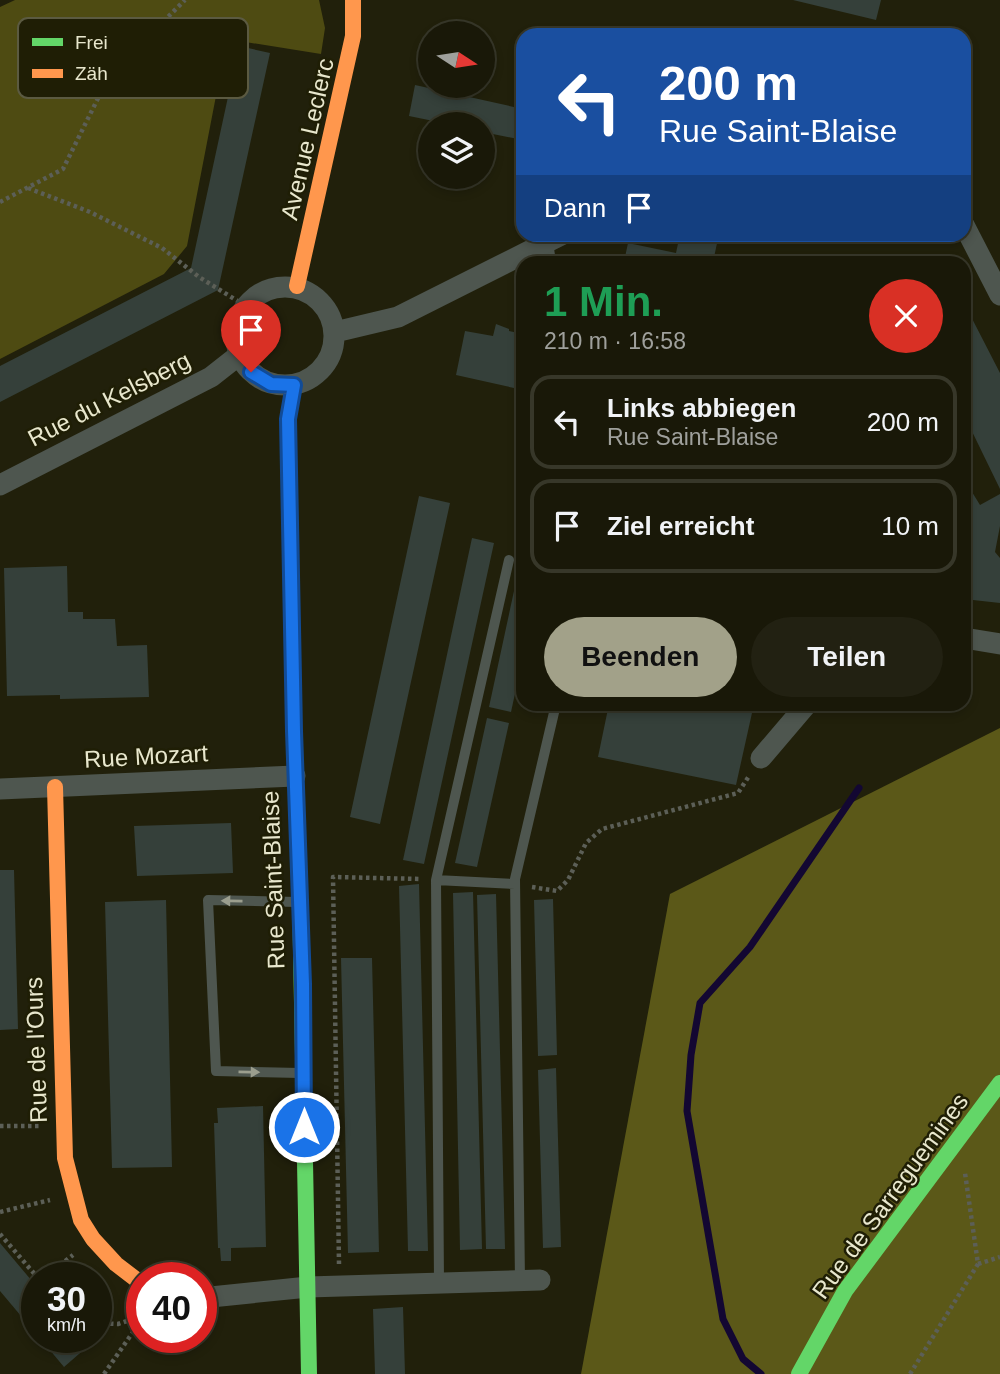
<!DOCTYPE html>
<html lang="de">
<meta charset="utf-8">
<style>
body{margin:0;font-family:Helvetica,sans-serif;background:#222112;color:#f1f3f6;height:100vh;display:flex;flex-direction:column;font-size:26px;white-space:nowrap}
*{box-sizing:border-box;margin:0}
p{font-size:23px;color:#9fa09c}
.icon{flex:none;width:38px;height:38px;fill:none;stroke:currentColor;stroke-width:2;stroke-linecap:round;stroke-linejoin:round}
.map{position:relative;flex:1;overflow:hidden}
.sheet{position:absolute;left:516px;top:256px;width:455px;height:455px;display:flex;flex-direction:column;background:#191808;border-radius:21px;box-shadow:0 4px 10px #0003,0 0 0 2px #373729}
.sheet>*{flex:none}
.guide{position:absolute;left:516px;top:28px;width:455px;height:214px;border-radius:21px;box-shadow:0 4px 10px #0003,0 0 0 2px #373729;background:#1a4fa0;color:#fff;overflow:hidden}
.needle{width:46px;rotate:102deg}
.controls{position:absolute;left:418px;top:21px;display:grid;gap:14px}
.controls a{display:grid;place-items:center;width:77px;height:77px;border-radius:50%;background:#191808;box-shadow:0 4px 10px #0003,0 0 0 2px #373729;font-size:35px}
.speed{position:absolute;left:21px;top:1262px;display:flex;gap:14px;font-size:35px;font-weight:700;text-align:center}
.speed>*{display:grid;place-content:center;width:91px;height:91px;border-radius:50%;background:#191808;box-shadow:0 4px 10px #0003,0 0 0 2px #373729;line-height:1}
.speed small{font-size:18px;font-weight:400}
.speed .limit{border:10px solid #d22;background:#fff;color:#111}
.pin{position:absolute;display:grid;place-items:center;width:60px;height:60px;color:#fff;margin:-72px -30px;border-radius:50% 50% 50% 0;rotate:-45deg;box-shadow:0 0 7px #0007}
.pin .icon{rotate:45deg}
.me{position:absolute;width:77px;margin:-38px;rotate:0deg;stroke-linejoin:round;filter:drop-shadow(0 0 5px #0008)}
.turn{display:flex;align-items:center;gap:24px;height:147px;padding:0 28px;font-size:32px}
.turn .icon{width:91px;height:91px;stroke-width:2.5}
.turn b{display:block;font-size:49px;line-height:60px}
.then{display:flex;align-items:center;height:66px;padding:0 28px;background:#0003;gap:14px;font-size:26px}
.round{display:grid;place-items:center;flex:none;width:74px;height:74px;border-radius:37px;background:#222112}
.head{display:flex;align-items:center;justify-content:space-between;height:119px;padding:0 28px}
h1{font-size:42px;font-weight:800;line-height:52px;color:#1e9e55}
.button{display:flex;gap:14px;margin-top:auto;padding:14px 28px}
.button a{flex:1;height:80px;border-radius:42px;background:#a2a189;color:#111;font-size:28px;font-weight:800;line-height:80px;text-align:center}
.button a+a{background:#222112;color:#f1f3f6}
ul{padding:0;list-style:none}
li{display:flex;align-items:center;gap:21px;height:94px;margin:0 14px 10px;padding:0 14px;border:4px solid #373729;border-radius:21px}
li div{flex:1}
li b{display:block;font-size:26px}
li em{font-style:normal}
.map>svg:first-child{display:block}
.green{fill:#4e4b12}
.forest{fill:#5b5818}
.lines{fill:none;stroke-linecap:round;stroke-linejoin:round}
.stream{stroke:#130732;stroke-width:7}
.building{fill:#35403a}
.path{stroke:#5c5f57;stroke-width:4.5;stroke-dasharray:3.5 3.5;stroke-linecap:butt}
.lane{stroke:#4e564f;stroke-width:10}
.street{stroke:#4e564f;stroke-width:21}
.fast{stroke:#63d668;stroke-width:16}
.slow{stroke:#ff974d;stroke-width:16}
.oneway{fill:#9b9e8e}
.route-casing{stroke:#114b97;stroke-width:18}
.route{stroke:#1a73e8;stroke-width:12}
.labels{text-anchor:middle;dominant-baseline:central;stroke-width:5;stroke-linejoin:round;paint-order:stroke}
.street-label{font-size:24px;fill:#e8e7cd;stroke:#1f1e05}
.key{fill:#1f1e05;stroke:#5b5a41;stroke-width:2}
.key-label{font-size:19px;fill:#e8e7cd}
</style>
<div class="map">
<svg width="1000" height="1374" viewBox="0 0 1000 1374">
<rect width="100%" height="100%" fill="#21200b"/>
<path class="green" d="M15,0H319L325,28L321,54L227,39L187,246L164,274L0,359V7Z"/>
<path class="forest" d="M1000,728V1374H581L670,894Z"/>
<g class="lines">
<path class="stream" d="M761,1374L743,1359L723,1319L687,1111L691,1055L700,1003L750,947L859,788"/>
</g>
<path class="building" d="M793,0H881L876,20Z
M239,46L270,53L218,290L0,402V366L191,268Z
M415,85L523,109V140L483,132V124H448L409,116Z
M680,234H719L713,262H624L628,243L676,253Z
M964,303L1000,373V489L964,415Z
M496,324L509,329V331L523,334L521,342L523,345L514,388L456,375L465,331L493,336Z
M972,492L980,505L1000,494V526L995,552L1000,558V603L964,599V497Z
M419,496L450,503L380,824L350,817Z
M472,538L494,543L424,864L403,860Z
M520,563L523,564V657L511,712L489,707Z
M67,566L68,612H83V619H115L117,646L147,645L149,697L60,699V695L7,696L4,568Z
M609,704H754L736,785L598,757Z
M487,718L509,723L477,867L455,863Z
M231,823L233,873L137,876L134,826Z
M0,870H14L18,1029L0,1030Z
M419,884L428,1251H408L399,886Z
M473,892L482,1249L460,1250L453,893Z
M496,894L505,1249H486L477,895Z
M553,899L557,1055L538,1056L534,900Z
M166,900L172,1167L112,1168L105,902Z
M341,958H372L379,1252L348,1253Z
M556,1068L561,1247L543,1248L538,1070Z
M263,1106L266,1247L231,1248V1261H221L220,1248H218L214,1123H218L217,1108Z
M0,1243L37,1287V1335L0,1291Z
M403,1307L405,1374H375L373,1309Z
M39,1337H79L87,1347L64,1367Z"/>
<g class="lines">
<path class="path" d="M28,188L90,212L162,248L199,277L244,305
M0,202L63,169L110,74L185,0
M532,887L557,891L568,880L586,843L602,829L738,793L749,776
M0,1126H39
M0,1212L50,1200
M0,1234L38,1278
M339,1264L333,877L421,879
M978,1264L1000,1257
M43,1278L73,1255
M96,1323L118,1324L142,1316
M104,1374L142,1319
M910,1374L978,1264L965,1173"/>
<path class="lane" d="M548,242L551,262
M436,880L515,884
M297,902L208,900L216,1071L300,1073
M520,1281L515,879L556,704
M439,1283L436,880L509,560"/>
<path class="street" d="M964,225L1000,295
M236 336a49 49 0 1 1 98 0a49 49 0 1 1-98 0Z
M335,332L398,317L563,234
M0,485L211,377L239,355
M964,638L1000,644
M761,758L807,704
M0,789L295,776
M201,1298L308,1287L540,1280"/>
<path class="fast" d="M300,897L309,1374
M799,1374L845,1291L1000,1083"/>
<path class="slow" d="M297,286L353,36V0
M294,385L288,419L294,731L300,897
M55,787L65,1158L81,1220L93,1239L116,1264L142,1284"/>
</g>
<defs><path id="oneway-solid" d="M-6-.8H1V-3.2L6.5 0L1 3.2V.8H-6Z" transform="scale(1.75)"/></defs>
<g class="oneway">
<use href="#oneway-solid" transform="translate(232 901) rotate(-179)"/>
<use href="#oneway-solid" transform="translate(249 1072) rotate(1)"/>
</g>
<g class="lines">
<defs>
<path id="route" d="M251,372L271,384L294,385L288,419L294,731L303,984L304,1127"/>
</defs>
<use href="#route" class="route-casing"/>
<use href="#route" class="route"/>
</g>
<g class="labels">
<g class="street-label">
<text transform="translate(307 139) rotate(-77)">Avenue Leclerc</text>
<text transform="translate(109 399) rotate(-27)">Rue du Kelsberg</text>
<text transform="translate(146 756) rotate(-3)">Rue Mozart</text>
<text transform="translate(273 880) rotate(-92)">Rue Saint-Blaise</text>
<text transform="translate(36 1050) rotate(-92)">Rue de l'Ours</text>
<text transform="translate(890 1196) rotate(-54)">Rue de Sarreguemines</text>
</g>
</g>
<rect x="18" y="18" width="230" height="80" rx="10" class="key"/>
<rect x="32" y="38" width="31" height="8" fill="#63d668"/>
<rect x="32" y="69" width="31" height="9" fill="#ff974d"/>
<g class="key-label">
<text x="75" y="49">Frei</text>
<text x="75" y="80">Zäh</text>
</g>
</svg>
<div class="controls">
<a><svg class="needle" viewBox="-14 -14 28 28"><path d="M0-13l5 13h-10z" fill="#e53935"/><path d="M0 13l5-13h-10z" fill="#9fa09c"/></svg></a>
<a><svg class="icon" aria-label="layers" viewBox="0 0 24 24"><path d="M12 4l9 5-9 5-9-5zM3 14l9 5 9-5"/></svg></a>
</div>
<div class="speed"><div>30<small>km/h</small></div><div class="limit">40</div></div>
<div class="pin" style="left:251px;top:372px;background:#d93025"><svg class="icon" aria-label="arrive" viewBox="0 0 24 24"><path d="M6 21V4h12l-3 4 3 4H6"/></svg></div>
<svg class="me" style="left:304px;top:1127px" viewBox="-20 -20 40 40"><circle r="17" fill="#1a73e8" stroke="#fff" stroke-width="3"/><path d="M0-11L8 9 0 5-8 9z" fill="#fff"/></svg>
<div class="guide">
<div class="turn"><svg class="icon" aria-label="left" viewBox="0 0 24 24"><path d="M17 20v-9H6M10 6l-5 5 5 5"/></svg><div><b>200 m</b>Rue Saint-Blaise</div></div>
<div class="then">Dann<svg class="icon" aria-label="arrive" viewBox="0 0 24 24"><path d="M6 21V4h12l-3 4 3 4H6"/></svg></div>
</div>
<section class="sheet">
<div class="head"><div><h1>1 Min.</h1><p>210 m · 16:58</p></div><a class="round" style="background:#d93025;color:#fff"><svg class="icon" aria-label="close" viewBox="0 0 24 24"><path d="M6 6l12 12M18 6L6 18"/></svg></a></div>
<ul>
<li><svg class="icon" aria-label="left" viewBox="0 0 24 24"><path d="M17 20v-9H6M10 6l-5 5 5 5"/></svg><div><b>Links abbiegen</b><p>Rue Saint-Blaise</p></div><em>200 m</em></li>
<li><svg class="icon" aria-label="arrive" viewBox="0 0 24 24"><path d="M6 21V4h12l-3 4 3 4H6"/></svg><div><b>Ziel erreicht</b></div><em>10 m</em></li>
</ul>
<div class="button"><a>Beenden</a><a>Teilen</a></div>
</section>
</div>
